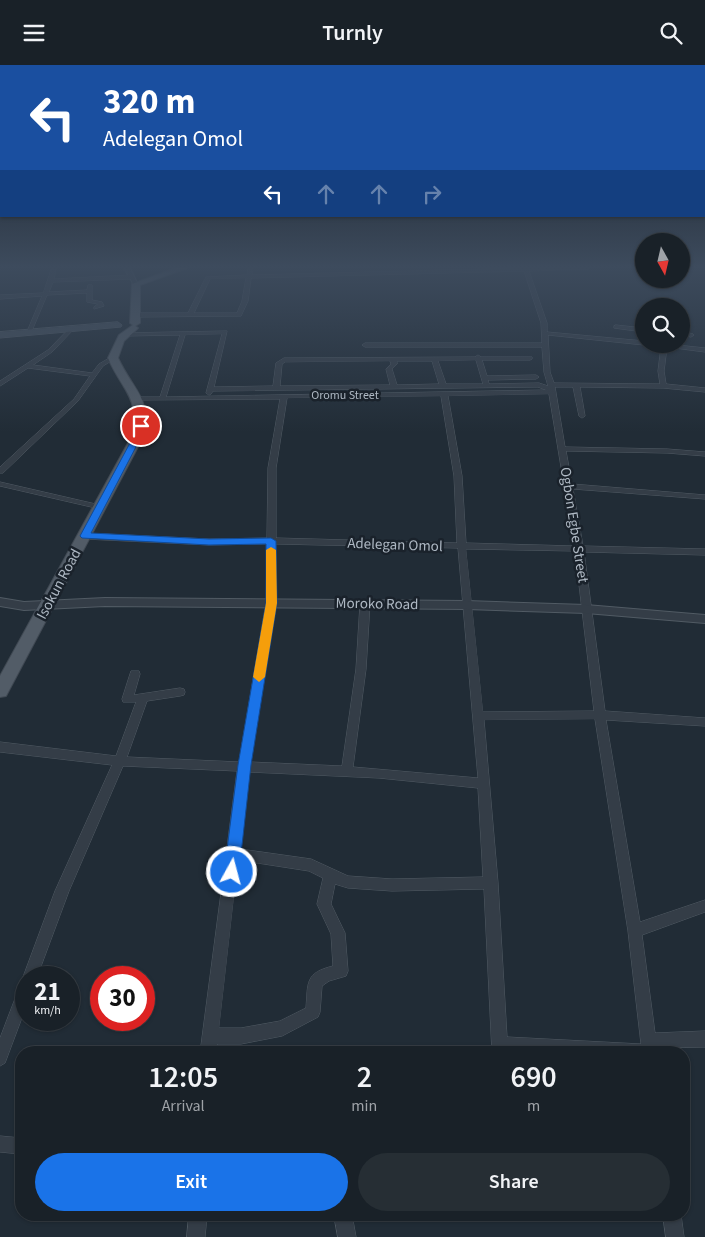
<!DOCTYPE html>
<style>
body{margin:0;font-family:"Source Sans 3",sans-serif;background:#262e34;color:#f1f3f6;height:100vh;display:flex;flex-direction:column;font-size:19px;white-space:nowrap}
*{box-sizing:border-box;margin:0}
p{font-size:16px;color:#9fa3a8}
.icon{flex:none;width:28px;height:28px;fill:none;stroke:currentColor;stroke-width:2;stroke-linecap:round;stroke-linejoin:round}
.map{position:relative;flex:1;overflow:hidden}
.drawer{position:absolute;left:15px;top:981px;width:675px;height:175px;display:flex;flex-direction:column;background:#192128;border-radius:20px;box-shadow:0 1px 4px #0004,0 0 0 1px #373e45}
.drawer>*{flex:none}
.guide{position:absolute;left:0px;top:0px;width:705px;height:152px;box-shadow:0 1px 4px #0004,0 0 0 1px #373e45;background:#1a4fa0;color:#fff;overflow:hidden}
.needle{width:32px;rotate:172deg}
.controls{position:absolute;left:635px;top:168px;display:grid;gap:10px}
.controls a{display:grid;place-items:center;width:55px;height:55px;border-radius:50%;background:#192128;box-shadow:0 1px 4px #0004,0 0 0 1px #373e45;font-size:25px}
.speed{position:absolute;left:15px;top:901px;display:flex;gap:10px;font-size:25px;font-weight:700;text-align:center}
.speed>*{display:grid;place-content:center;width:65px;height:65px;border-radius:50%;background:#192128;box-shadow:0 1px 4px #0004,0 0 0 1px #373e45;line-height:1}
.speed small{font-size:12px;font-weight:400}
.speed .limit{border:8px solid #d22;background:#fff;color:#111}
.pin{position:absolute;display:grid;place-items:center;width:42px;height:42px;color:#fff;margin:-21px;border:2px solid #fff;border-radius:50%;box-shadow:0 1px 5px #0007}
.me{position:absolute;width:55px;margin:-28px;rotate:7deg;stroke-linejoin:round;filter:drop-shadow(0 0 4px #0008)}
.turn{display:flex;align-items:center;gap:18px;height:105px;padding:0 20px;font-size:22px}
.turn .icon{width:65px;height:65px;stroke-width:2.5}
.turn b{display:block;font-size:35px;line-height:42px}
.lanes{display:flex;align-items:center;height:48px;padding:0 20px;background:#0003;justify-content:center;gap:25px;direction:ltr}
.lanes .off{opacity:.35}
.eta{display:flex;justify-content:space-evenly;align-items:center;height:85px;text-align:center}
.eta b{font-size:30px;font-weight:600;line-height:35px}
.cta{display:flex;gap:10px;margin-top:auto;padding:10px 20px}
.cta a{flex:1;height:58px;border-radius:30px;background:#1a73e8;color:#fff;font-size:20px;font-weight:600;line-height:58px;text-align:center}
.cta a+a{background:#262e34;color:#f1f3f6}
header{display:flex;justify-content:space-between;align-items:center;height:65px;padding:0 20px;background:#192128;font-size:22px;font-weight:600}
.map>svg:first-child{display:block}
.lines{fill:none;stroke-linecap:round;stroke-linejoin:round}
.minor-casing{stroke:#515b64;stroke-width:1}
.tertiary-casing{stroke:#515b64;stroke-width:2}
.secondary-casing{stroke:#515b64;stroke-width:1}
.primary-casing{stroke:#404953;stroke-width:2}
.minor{fill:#343d47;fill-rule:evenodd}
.tertiary{fill:#343d47;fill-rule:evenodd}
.secondary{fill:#424d59;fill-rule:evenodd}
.primary{fill:#525c67;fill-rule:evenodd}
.route{fill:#1a73e8;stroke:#114b97}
.slow{fill:#f59e0b}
.labels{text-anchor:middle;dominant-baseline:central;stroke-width:5;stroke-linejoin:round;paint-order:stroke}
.far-street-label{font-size:12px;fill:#aeb8c3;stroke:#1a222b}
.street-label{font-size:15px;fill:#aeb8c3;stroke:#1a222b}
</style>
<header><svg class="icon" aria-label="menu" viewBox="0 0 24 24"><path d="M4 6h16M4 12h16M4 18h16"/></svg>Turnly<svg class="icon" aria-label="search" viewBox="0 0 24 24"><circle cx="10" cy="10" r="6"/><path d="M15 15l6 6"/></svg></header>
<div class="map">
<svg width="705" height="1172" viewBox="0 0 705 1172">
<rect width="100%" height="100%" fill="#212c36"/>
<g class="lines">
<defs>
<path id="minor" d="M52,203H56L54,214L131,210L134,212L131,214L53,217L49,227L87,225L88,220H92V235L102,237L104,241L94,244V242L98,239L87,237V228L47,230L31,268L26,269L42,231L0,234V230L43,228Z
M248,203H252V210L525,203H590L588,204L529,206L547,258V267L644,276V279H646L644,280L548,270L550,307L554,318L660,319L658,306L661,282L651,279H667L705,283V287L667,282L664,306L666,319L705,323V327L663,323L580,322L585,351L582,353L579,351L573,322H555L565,382L667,384L705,387V391L667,388L566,386L572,419L705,430V434L573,424L583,481L705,484V490L584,487L605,646L705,653V661L606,655L640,857L705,835V847L642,870L655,968L705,966V982L657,983L658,988H492L484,824L392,826L348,823L335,819L331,839L345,868L348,906L346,911L329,916L322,921L320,947L318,952L282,971L241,979H217L216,988H200L237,706L123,701L69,826L37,912H26V942L5,998L0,1001V973L21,918L25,916L23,912L55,826L112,700L0,687V677L116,691L136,637H123L122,634L130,609L131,606H139L140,609L134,630L180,623L184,624L185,627L184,630L180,631L147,636L127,692L239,697L266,538L267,479L209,480L85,474L81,471L85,468L209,474L267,473L268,403L280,334L136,335L135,334L138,332H160L180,270L124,271L122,270V268L227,266L214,322L273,321L276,298L284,293L475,292L478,290L481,292H532V294L530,295H482L487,311L536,310L539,312L536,314L488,315L489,319L539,318L548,321L544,307L542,282H365L362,280L365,278H542L541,258L524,206L251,213L248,236L241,251L135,252L132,250L135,248H188L206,212L247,210ZM246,213L242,236L237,248H194L210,214ZM222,269L206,328L209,330L211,329L213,326L538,322L546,325L166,332L185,270ZM476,295L483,319H446L438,296ZM390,296L391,299L386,304L390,320L280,321L282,299L285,297ZM397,296H432L439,319L397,320L392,304L397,299ZM549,329L574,481L466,478L462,411L448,331ZM441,331L454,411L457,478L276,473V403L287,333ZM276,479L458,483L478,713L353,702L366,604L370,539L365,536L360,539L356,604L342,701L250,697L276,538ZM466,484L575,486L594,646L483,647ZM595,654L628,866L641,979L507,972L498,818L484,655ZM249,707L379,713L478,723L483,812L392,814L348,811L311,794L240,784ZM238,795L309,806L323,813L317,839L331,869L333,901C305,908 308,917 306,943L280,956L241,963H219Z
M616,260L643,263L644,267L614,263V261Z
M71,262L74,264L73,265L52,287L33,300L92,308L99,299L111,292L116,293L103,301L78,336L3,408H0V402L74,334L90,311L28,303L0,321V316L48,285Z
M681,266L693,269L694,270L691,272L681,270Z
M0,417L100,440L104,442L100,444L0,421Z
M0,1071L21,1073V1089L0,1087Z
M189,1150H207L205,1172H187Z
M334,1150H352L356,1172H338Z
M663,1150H681L684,1172H666Z"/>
<path id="tertiary" d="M124,203H130L138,220H134Z
M0,533L24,537L105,533L467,536L586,540L705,550V558L586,548L467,544L105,541L24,545L0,541Z"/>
<path id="secondary" d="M118,257L122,260L121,262L0,273V267Z"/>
<path id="primary" d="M176,203H187L140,220V258L135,261L138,263L136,265L124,276L118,293C136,331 154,332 140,378L6,631L0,632V611L128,378C143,333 125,331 108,293L119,270L133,260L130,258L132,219Z"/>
</defs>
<use href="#minor" class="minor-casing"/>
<use href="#tertiary" class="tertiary-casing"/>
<use href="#secondary" class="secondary-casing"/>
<use href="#primary" class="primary-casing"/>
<use href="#minor" class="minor"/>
<use href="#tertiary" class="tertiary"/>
<use href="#secondary" class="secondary"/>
<use href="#primary" class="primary"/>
</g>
<linearGradient id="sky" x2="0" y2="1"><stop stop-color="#12181e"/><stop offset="0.55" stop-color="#3d4b5d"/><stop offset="1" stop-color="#3d4b5d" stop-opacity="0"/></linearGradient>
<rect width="705" height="367" fill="url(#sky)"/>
<path class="route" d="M141,359L145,361L138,378L91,468L209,474L271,473L276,476L277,538L251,700L239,807L237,812L232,814L226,812L224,807L238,700L266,538V479L209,480L82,473L80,471L130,378L137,361Z"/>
<path class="slow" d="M271,482L276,485L277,538L265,612L259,617L253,612L266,538V485Z"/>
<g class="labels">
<g class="far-street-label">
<text x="345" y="330">Oromu Street</text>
</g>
<g class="street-label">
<text transform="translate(574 460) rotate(81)">Ogbon Egbe Street</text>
<text transform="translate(395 480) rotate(2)">Adelegan Omol</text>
<text transform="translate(59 519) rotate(-62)">Isokun Road</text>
<text transform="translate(377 539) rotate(1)">Moroko Road</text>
</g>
</g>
</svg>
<div class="controls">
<a><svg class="needle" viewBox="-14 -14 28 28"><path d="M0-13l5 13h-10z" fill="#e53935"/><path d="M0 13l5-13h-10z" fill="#9fa3a8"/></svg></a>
<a><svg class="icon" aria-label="search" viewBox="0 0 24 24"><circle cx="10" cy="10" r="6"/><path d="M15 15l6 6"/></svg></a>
</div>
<div class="speed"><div>21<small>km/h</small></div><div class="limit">30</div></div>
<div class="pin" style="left:141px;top:361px;background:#d93025"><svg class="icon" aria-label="arrive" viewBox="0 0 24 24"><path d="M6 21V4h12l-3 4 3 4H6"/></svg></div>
<svg class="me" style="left:232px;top:807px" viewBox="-20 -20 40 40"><circle r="17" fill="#1a73e8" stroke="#fff" stroke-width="3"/><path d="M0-11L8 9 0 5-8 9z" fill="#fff"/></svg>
<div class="guide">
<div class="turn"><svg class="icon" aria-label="left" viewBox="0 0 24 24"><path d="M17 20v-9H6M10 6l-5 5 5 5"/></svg><div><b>320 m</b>Adelegan Omol</div></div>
<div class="lanes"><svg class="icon" aria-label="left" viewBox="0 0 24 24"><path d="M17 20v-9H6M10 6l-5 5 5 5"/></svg><svg class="icon off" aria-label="ahead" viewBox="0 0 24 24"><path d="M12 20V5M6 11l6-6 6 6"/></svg><svg class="icon off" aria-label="ahead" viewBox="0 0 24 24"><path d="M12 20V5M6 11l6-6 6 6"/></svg><svg class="icon off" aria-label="right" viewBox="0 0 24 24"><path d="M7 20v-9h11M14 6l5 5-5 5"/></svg></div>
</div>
<section class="drawer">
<div class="eta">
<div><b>12:05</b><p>Arrival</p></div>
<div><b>2</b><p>min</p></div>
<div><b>690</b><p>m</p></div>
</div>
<div class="cta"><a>Exit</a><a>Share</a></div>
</section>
</div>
